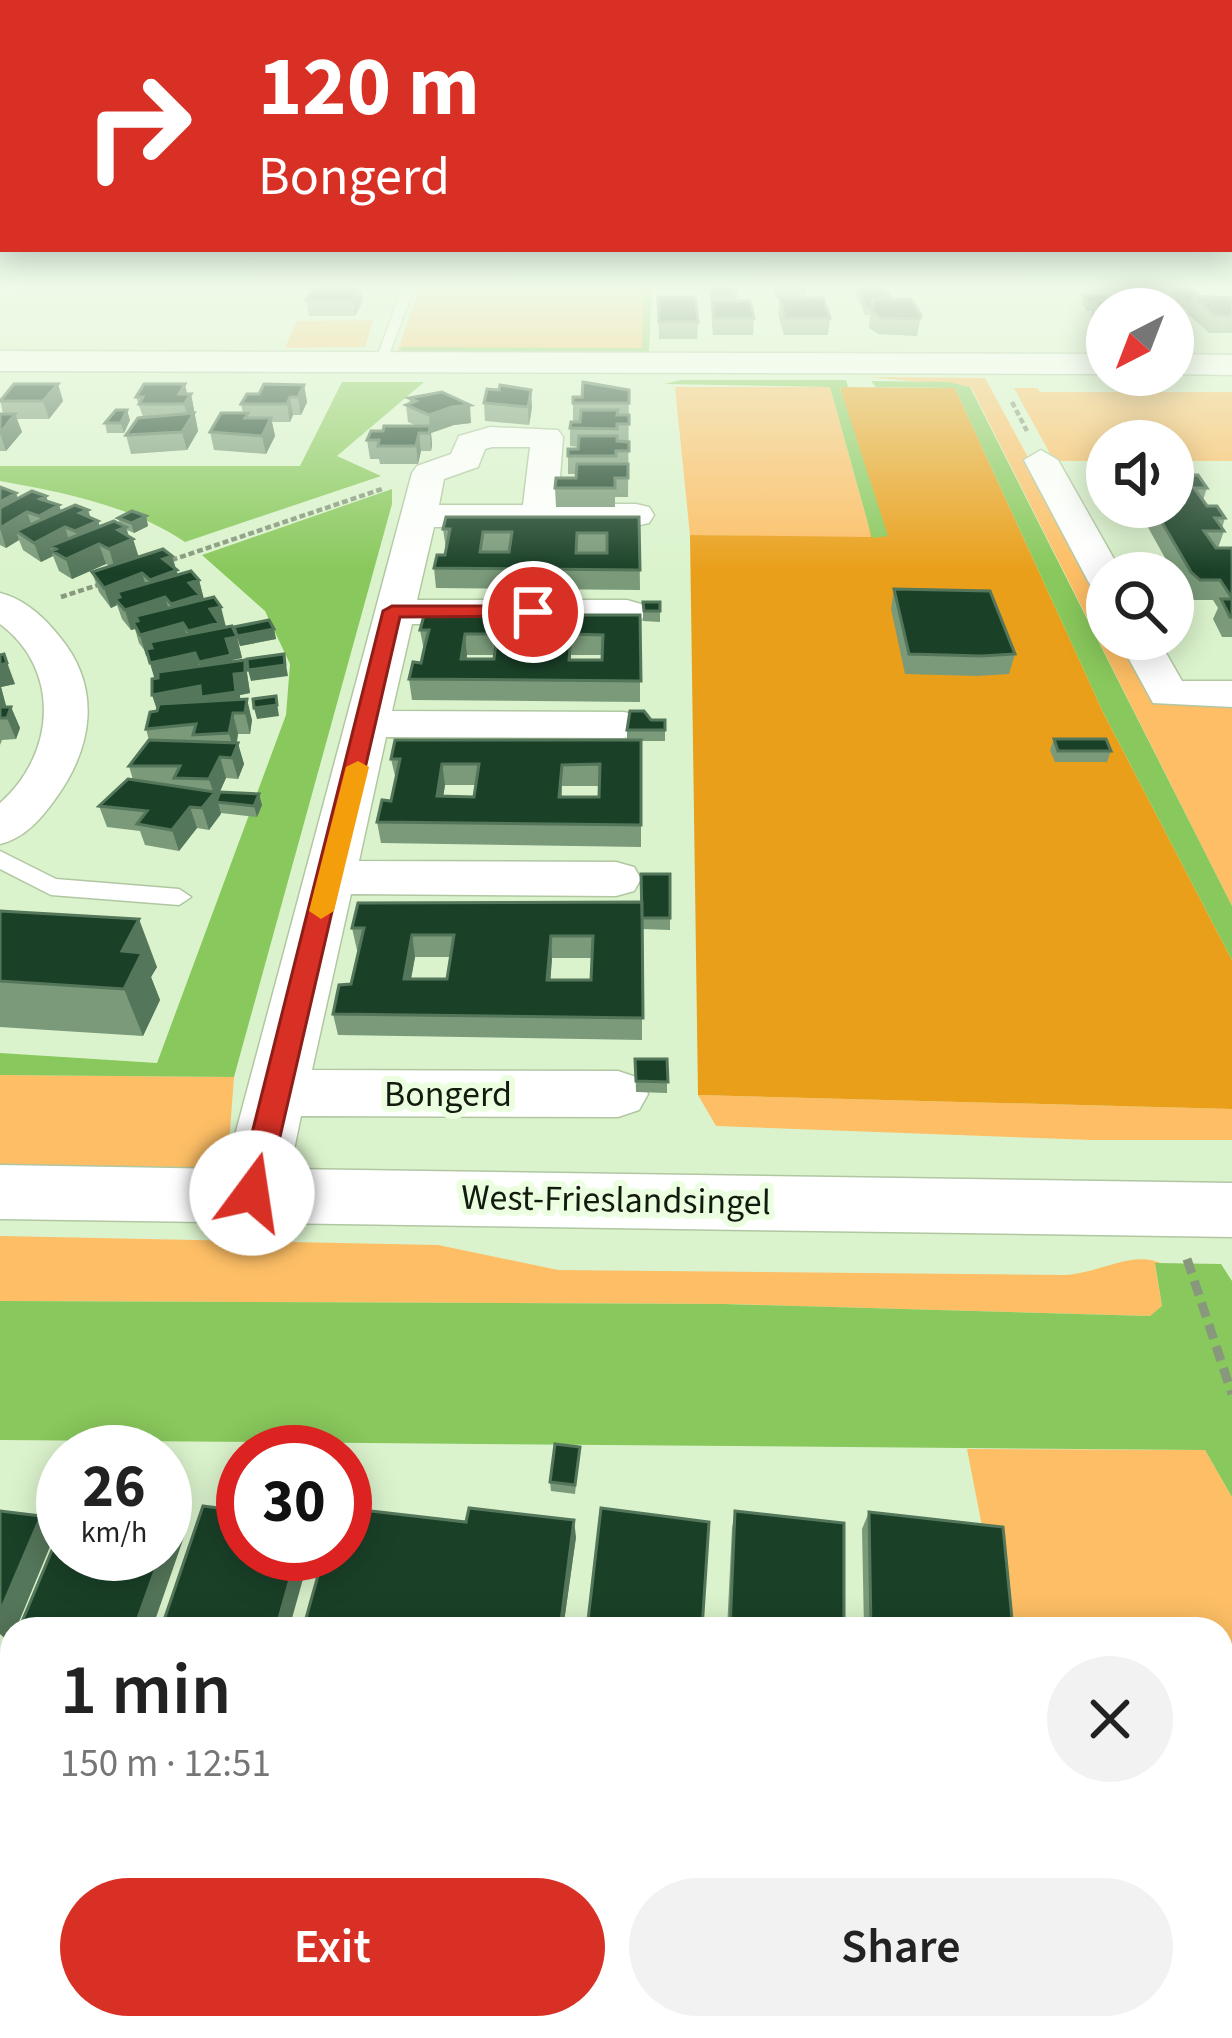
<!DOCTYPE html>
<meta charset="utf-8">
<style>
body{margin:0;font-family:"Source Sans 3",sans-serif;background:#f2f2f2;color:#222;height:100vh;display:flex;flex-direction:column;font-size:45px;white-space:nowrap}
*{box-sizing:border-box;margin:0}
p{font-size:39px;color:#767676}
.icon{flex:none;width:66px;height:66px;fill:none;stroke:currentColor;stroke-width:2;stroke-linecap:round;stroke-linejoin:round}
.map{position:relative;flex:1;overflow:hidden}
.sheet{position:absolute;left:0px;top:1617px;width:1233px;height:423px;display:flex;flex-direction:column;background:#fff;border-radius:36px 36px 0 0;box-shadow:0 6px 30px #0003}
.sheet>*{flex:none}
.guide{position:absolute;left:0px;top:0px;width:1233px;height:252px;box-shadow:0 6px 30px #0003;background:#d93025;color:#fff;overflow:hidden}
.needle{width:78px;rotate:222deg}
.fabs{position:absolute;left:1086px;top:288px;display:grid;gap:24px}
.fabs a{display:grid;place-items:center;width:108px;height:108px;border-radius:50%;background:#fff;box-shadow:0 6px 30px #0003;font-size:60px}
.speed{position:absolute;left:36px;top:1425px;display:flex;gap:24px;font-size:60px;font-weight:700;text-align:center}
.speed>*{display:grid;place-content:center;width:156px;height:156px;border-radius:50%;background:#fff;box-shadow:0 6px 30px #0003;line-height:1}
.speed small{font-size:30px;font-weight:400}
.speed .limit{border:18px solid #d22;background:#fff;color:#111}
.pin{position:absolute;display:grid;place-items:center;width:102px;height:102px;color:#fff;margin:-51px;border:6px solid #fff;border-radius:50%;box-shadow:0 3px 12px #0007}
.me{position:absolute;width:132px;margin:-66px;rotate:14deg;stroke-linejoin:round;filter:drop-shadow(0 0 9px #0008)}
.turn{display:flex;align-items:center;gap:42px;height:252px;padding:0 60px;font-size:54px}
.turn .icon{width:156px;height:156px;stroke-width:2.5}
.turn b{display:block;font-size:84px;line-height:102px}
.round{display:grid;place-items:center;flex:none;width:126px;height:126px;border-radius:63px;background:#f2f2f2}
.headline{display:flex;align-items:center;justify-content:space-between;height:204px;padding:0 60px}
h1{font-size:72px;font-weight:600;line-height:90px}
.action{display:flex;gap:24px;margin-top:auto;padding:24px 60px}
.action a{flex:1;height:138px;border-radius:72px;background:#d93025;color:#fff;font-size:48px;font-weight:600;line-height:138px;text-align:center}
.action a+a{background:#f2f2f2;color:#222}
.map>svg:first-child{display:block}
.green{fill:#fdbe65}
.forest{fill:#ea9f1a}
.water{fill:#89c85c}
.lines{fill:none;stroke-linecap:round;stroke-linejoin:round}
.stream{fill:#89c85c;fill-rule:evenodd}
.service-casing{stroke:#b0c7a2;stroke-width:3}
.minor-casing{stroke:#b0c7a2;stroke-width:3}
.tertiary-casing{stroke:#b0c7a2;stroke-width:3}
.path-far1{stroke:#87987d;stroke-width:4.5;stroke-dasharray:6 3;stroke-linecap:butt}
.path{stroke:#87987d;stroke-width:9;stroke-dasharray:15 8;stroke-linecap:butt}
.service{fill:#fff;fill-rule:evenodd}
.minor{fill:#fff;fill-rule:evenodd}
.tertiary{fill:#fff;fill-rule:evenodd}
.wall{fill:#7a9a7a;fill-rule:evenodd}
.shaded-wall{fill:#54765a}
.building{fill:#1a4128;stroke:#54765a;stroke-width:3;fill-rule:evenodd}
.route{fill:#d93025;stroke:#8d1f18;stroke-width:3}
.slow{fill:#f59e0b}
.labels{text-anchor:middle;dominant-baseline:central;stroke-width:12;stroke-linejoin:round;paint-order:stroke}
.street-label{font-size:36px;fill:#131b0e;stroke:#ebffe0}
</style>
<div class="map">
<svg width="1232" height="2038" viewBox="0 0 1232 2038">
<rect width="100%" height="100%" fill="#dbf3cd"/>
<path class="green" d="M421,285H646L647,353L396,355Z
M373,320L365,347L285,348L297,321Z
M869,377L985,378L1107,603V639H1126L1160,701L1232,703V906L971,387Z
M675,387H830L872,538L690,535Z
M1014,388H1037L1040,392H1232V461H1173V441H1107V461H1054Z
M0,1075L234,1077L227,1170L0,1169Z
M698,1095L1232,1109V1140H1093L716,1126Z
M0,1236L438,1245L558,1270L1064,1275C1099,1274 1135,1248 1164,1265L1155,1264L1162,1306L1151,1316L724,1304L0,1301Z
M967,1449L1205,1450L1232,1497V1774H1221V1629H1002Z
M1221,1890L1232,1891V2038H1081L1080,2028H1221Z"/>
<path class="forest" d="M840,387L955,388L1104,714L1232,960V1109L698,1095L690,535L871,537Z"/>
<path class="water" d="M681,380H846L848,387L840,388L888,536L872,538L830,387L664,384Z
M871,381L948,382L970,387L1232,906V960L1104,714L955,388L876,387Z
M342,382H424L337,456L381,476L185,542C132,506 62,492 0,481V466H300Z
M392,489V504L234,1077L0,1075V1053L157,1063L286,715L290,664L265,611L202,555Z
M1155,1263L1221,1264L1232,1281V1497L1205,1450L0,1440V1301L724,1304L1150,1316L1162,1306Z"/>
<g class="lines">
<path class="stream" d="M644,285H652L649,352L403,351L399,349L403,347L642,348Z"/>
<defs>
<path id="service" d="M403,285H415L386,363L374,366Z
M0,851L56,879L179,889L191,897L179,905L51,895L0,869Z"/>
<path id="minor" d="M490,427L558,430L563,437L558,504H636L649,507L654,515L649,523L636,526L434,527L417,600H627L641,604L647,612L641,620L627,624H412L392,711L624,712L640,716L646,725L640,734L624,738L386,737L359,861L616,862L634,867L641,879L634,891L616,896L351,894L312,1070L618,1071L639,1078L648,1094L639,1110L618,1117L301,1116L290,1169L1232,1183V1237L0,1219V1165L226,1169L412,473L417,466L451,454L459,436ZM492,447H530L523,505H439L444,479L478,467L485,449Z
M1041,450L1058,460L1122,573H1107V592L1093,589L1088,581L1024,460Z
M0,593C24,599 44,617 59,636C102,687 93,747 56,798C41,819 25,838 0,844V803C56,754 61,669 0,624Z
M1118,639H1158L1182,681H1232V707L1153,703Z
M0,1767H12V1859H0Z
M1221,1785H1232V1877H1221Z
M509,2028H609V2038H509Z"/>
<path id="tertiary" d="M0,351L1107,354V374L0,371Z
M1173,354L1232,355V375L1173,374Z"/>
</defs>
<use href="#service" class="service-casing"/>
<use href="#minor" class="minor-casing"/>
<use href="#tertiary" class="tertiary-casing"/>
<path class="path-far1" d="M1012,402L1027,431
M163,563L382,489
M61,597L104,583"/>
<path class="path" d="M1187,1259L1232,1394"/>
<use href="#service" class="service"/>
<use href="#minor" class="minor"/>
<use href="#tertiary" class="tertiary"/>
</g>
<path class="wall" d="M190,285H236L233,289Z
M286,285H360L363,301L355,316H309L306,300L313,287Z
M709,285L736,296V301L754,318L753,335H713Z
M775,285L806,290L805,298L830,318L828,335H784L778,314L780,298H775Z
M857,285L889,296L888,299L921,315L917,336L878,334L869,328L870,315H865L856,293Z
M1174,287L1199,297L1232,298V333H1209L1187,313L1188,309H1184L1172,295Z
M1084,296H1106L1107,337L1091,316L1092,311H1087L1082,304Z
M658,297L698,322L697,339H659Z
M58,384L63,401L49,419H17L22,432L6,451H0V414H3L0,399Z
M304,385L307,402L301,415H293L290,422H272L275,436L266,454L214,450L210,432L243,413L241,404L259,394Z
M629,390L628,497H615V507H556L555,488L576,478V474H568V449H578V447L570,446V428L580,421H573V397Z
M191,394L198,431L187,450L131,454L126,435L143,417L136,397Z
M409,398L471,423L454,425L431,433L432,445L431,451H421L418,464H380L379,459H370L367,440L417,426L408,422L406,405L410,403Z
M484,403L532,407L529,425L485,421Z
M130,420L124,433H107L105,423Z
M1185,475L1207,488L1203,500L1207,506L1225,518L1222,528L1224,531L1218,548H1232V637H1222L1213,619L1218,608L1213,600H1192L1184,592L1145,522L1149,507H1173Z
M0,487L16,493L18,499L46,496L48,502L61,511L88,510L91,518L98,521L100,526L120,524L118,518L146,516L148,526L134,533L127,530L129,537L133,539L139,557L172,556L178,575L199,580L204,599L226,627L237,637L234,627L274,629L276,639L240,646L237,638L242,658L232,660V662L245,660L250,693L240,695V699L252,720L250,734H238L237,743L244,764L238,779L226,778L217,798L262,805L257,817L221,813L209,830L197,828L179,851L145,845L140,831L107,827L99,806L133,780L129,766L149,740L146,729L157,710L155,679L148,655L139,643L135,629L131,630L122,619L117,605L111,608L99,592L92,572L110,566L106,564L72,579L59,571L53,556L41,562L23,550L19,540L6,548L0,545Z
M639,517L640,590L436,588L434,568L445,555L446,549L443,529Z
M894,589L1015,654L1009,674L977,676L905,674L891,609Z
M643,602H660V622L643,621Z
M640,615V702L412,700L409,679L421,663L424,651L420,630ZM467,655H494V659H466ZM571,655H602V660H571Z
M0,655L15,684L1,687L6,707H11L20,728L16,739L2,740L0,745Z
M651,720H665V741H641V847L381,843L377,822L391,801L396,780L391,759L627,740V730ZM445,785H476L474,797L443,796ZM562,786H599V797H562Z
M1054,739L1111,751L1107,762H1055L1050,750Z
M358,903L670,918V930L642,929V1040L338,1035L333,1014L351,984L359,950H357L352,928ZM415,957H451L447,979H411ZM552,958H592L591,980H550Z
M0,911L157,967L151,977L160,1000L143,1036L0,1027Z
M635,1059H667V1093L636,1092Z
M580,1447L575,1494L551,1491L550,1482Z
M735,1511L844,1629H727L732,1528Z
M869,1512L1013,1629H864L862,1529Z
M576,1537L563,1629H303Z
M1039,2028H1084L1086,2038H1040Z"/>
<path class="shaded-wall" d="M360,285L363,301L355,316L353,300Z
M58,384L63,401L49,419L43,401Z
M185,384L188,398L191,394L198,431L187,450L182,432L189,421L184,404L179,394Z
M304,385L307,402L301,415L298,397Z
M531,390L532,407L529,425L528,407Z
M290,397L293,415L290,422L287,404Z
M470,405L471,423L454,425L431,433L432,445L431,451L429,415L452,407Z
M127,410L130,420L124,433L121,423Z
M15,414L22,432L6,451L0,433Z
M271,418L275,436L266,454L262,436Z
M419,433L421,451L418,464L416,446Z
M16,493L22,512H0V502Z
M46,496L51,510L59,505L66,524L45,535L39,516L40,499Z
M88,510L92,524L98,521L104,540L82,551L75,531L80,513Z
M27,512L34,532L16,531L19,540L6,548L0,528Z
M146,516L148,526L134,533L131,523Z
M65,527L71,547L50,546L53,556L41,562L34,543Z
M126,527L130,541L133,539L139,559L115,569L109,549L118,530Z
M99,544L106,564L72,579L66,559Z
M172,556L182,590L155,600L150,580L163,559Z
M142,573L148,593L117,592L120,604L115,599L117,605L111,608L104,588Z
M199,580L204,600L177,624L171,604L189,583Z
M165,597L171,617L136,616L139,627L133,622L135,629L131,630L125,610Z
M221,607L226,627L194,652L188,631L210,609Z
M183,623L189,643L146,656L140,635Z
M274,629L276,639L240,646L237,636Z
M465,634L467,655L463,680L461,659Z
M237,637L242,658L232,660L236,674L245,660L250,693L240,695L241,713L233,714L238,734L235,750L238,743L244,764L238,779L232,758L234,753L229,733L159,716L152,695L200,686L204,682L199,662L226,639Z
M195,653L201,673L156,684L150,663Z
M4,654L15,684L1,687L7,709L0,710V665Z
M284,654L288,676L251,681L248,670Z
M276,696L279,716L257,719L254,708Z
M247,699L252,720L250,734L245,713Z
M11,707L20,728L16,739L7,718Z
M220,757L226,778L217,798L221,814L209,830L202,808L214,794L209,779Z
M442,764L445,785L440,818L437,796Z
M259,794L262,805L257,817L254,806Z
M190,807L197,828L179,851L172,830Z
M139,919L157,967L151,977L160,1000L143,1036L124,989L122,951Z
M412,935L415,957L407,1000L404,979Z
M551,936L552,958L549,1001L547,980Z
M41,1516L56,1532L16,1629H12L10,1643L0,1634V1612Z
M173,1518L185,1534L152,1629H134L161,1554H165V1541Z
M574,1520L576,1537L563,1629H560Z
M297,1554H310L289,1629H276Z
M364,2028H373L371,2038H363Z"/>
<path class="building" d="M314,285H360L353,300H306Z
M710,285H734L736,296H711Z
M775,285H805L806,290H776Z
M857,285H884L889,296H880L882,299H873L872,307H866Z
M1174,287H1190L1199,297L1192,296L1191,301H1187Z
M1084,296H1106L1109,300H1095L1094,303L1089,302Z
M1192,296L1232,298V316H1214Z
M658,297H695L698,322H659Z
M780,298H823L830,318H785Z
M873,299H911L921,315L920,319L880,318L872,311Z
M1095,300H1146L1153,309H1107V316Z
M712,301H750L754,318H714Z
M583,382L629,390V403H573V397H582Z
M14,384H58L43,401H0Z
M144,384H185L179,394H191L184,404H139L143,397H136Z
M264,384L304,385L298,397H290L287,404H241L247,394H259Z
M500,385L531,390L528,407L484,403L487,389L499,390Z
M442,392L470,405L452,407L429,415L406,405L416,401L409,398Z
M116,410H127L121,423H105Z
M581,410H618L617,415H629V424H617V429L570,428L571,422H580Z
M194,413L182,432L126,435L138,418Z
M221,413H248L245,418H271L262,436L210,432Z
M0,414H15L0,433Z
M384,426H430L429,433H419L416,446H378L379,440H367L371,431H383Z
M579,436H617V441L629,442V451H616V456H568V449H578Z
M1173,458L1185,475H1198L1207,488H1194L1207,506H1217L1225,518H1215L1224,531H1204L1216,548H1232V598L1220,580H1200L1191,572L1153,507H1173Z
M577,464H628V478H615V488H555L556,478H576Z
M0,487L16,493L0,502Z
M32,491L46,496L40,499L59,505L39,516L27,512L0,528V508Z
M75,505L88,510L80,513L98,521L75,531L65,527L34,543L16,531Z
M132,511L146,516L131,523L118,518Z
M446,517H639L640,570L434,568L437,555H445L450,529H443ZM483,532H512L509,552H480ZM577,533H607V553H576Z
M114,521L126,527L118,530L133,539L109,549L99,544L66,559L52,551L56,549L50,546Z
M163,549L172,556L163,559L177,570L150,580L142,573L104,588L92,572Z
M191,571L199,580L189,583L200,595L171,604L165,597L125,610L115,599L120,597L117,592Z
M894,589L990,591L1015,654L982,656L909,654Z
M214,597L221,607L210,609L219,623L188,631L183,623L140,635L133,622L138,621L136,616Z
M1221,599H1232V617H1230Z
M643,602H660V611H644Z
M424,615H640L641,681L409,679L413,662L421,663L425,645L429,630H420ZM465,634H497L494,659H461ZM571,634L603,635L602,660H569Z
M269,620L274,629L237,636L234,627Z
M232,626L237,637L226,639L231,655L199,662L195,653L150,663L146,649L152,648L150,642Z
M4,654L7,663L0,665V655Z
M284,654L285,665L248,670L247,659Z
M245,660V673L234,674L236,692L201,697L200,686L152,695V679L158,678V672Z
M276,696L277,705L254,708L253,699Z
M247,699L245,713H233L229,733L193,735L196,724L146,729L150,712L157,711L159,704Z
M0,707H11L7,718H0Z
M630,711H644L651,720H665V730H627Z
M1054,739H1106L1111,751H1058Z
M149,740L238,743L232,758L220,757L209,779L174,778L180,766H129Z
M395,740H641V825L377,822L382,800L391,801L400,759H391ZM442,764H479L474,797L437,796ZM600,764L599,797H559L562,765Z
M128,779L215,792L202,808L190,807L172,830L137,824L147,811L99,806Z
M220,792L259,794L254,806L216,802Z
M641,874H670V918H642Z
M642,902L643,1018L333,1014L339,985L351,984L364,928H352L358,903ZM412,935H454L447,979H404ZM551,936H593L591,980H547Z
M0,911L139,919L122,951L142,953L124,989L0,981Z
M635,1059H667L668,1082L636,1081Z
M555,1444L580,1447L575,1485L550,1482Z
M203,1506L243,1511V1554H297L276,1629L241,1626L240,1629H161Z
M345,1508L466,1522L469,1508L574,1520L560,1629H446L420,1624L419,1629L382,1627L381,1629H303L324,1554H345Z
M601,1508L709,1522L702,1629H587Z
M0,1511L41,1516L0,1612Z
M735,1511L844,1523V1629H730Z
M869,1512L1003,1527L1013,1629H871Z
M165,1517L173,1518L165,1541Z
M63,1524V1554H161L134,1629L99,1625L98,1629H19Z
M0,1962H12V2028H364L363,2038H0Z
M718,2028H874L875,2038H718Z
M1046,2028H1084L1086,2038H1048Z"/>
<linearGradient id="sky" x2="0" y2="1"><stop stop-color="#82bcb0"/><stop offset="0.5" stop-color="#effae8"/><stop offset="1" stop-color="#effae8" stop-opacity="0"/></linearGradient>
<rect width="1232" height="571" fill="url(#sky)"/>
<path class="route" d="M533,606L543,612L540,616L400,617L267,1193L263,1202L252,1206L241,1202L237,1193L383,611L392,606Z"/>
<path class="slow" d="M358,761L369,767L334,911L321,919L309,911L346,767Z"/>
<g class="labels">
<g class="street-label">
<text x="448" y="1094">Bongerd</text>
<text transform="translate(616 1200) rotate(1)">West-Frieslandsingel</text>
</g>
</g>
</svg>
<div class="fabs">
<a><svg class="needle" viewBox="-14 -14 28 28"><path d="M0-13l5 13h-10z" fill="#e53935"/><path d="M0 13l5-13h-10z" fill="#767676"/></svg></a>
<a><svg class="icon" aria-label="sound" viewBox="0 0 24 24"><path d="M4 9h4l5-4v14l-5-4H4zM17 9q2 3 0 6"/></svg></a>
<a><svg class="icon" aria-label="search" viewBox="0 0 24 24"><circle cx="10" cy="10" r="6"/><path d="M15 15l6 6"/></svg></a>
</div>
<div class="speed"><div>26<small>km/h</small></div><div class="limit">30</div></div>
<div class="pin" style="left:533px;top:612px;background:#d93025"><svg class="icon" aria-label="arrive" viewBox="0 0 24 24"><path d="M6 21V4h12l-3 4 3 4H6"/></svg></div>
<svg class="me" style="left:252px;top:1193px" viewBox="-20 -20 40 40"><circle r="19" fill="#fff"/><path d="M0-13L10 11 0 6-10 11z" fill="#d93025"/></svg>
<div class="guide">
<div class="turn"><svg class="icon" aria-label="right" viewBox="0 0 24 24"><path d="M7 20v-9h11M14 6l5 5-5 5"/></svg><div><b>120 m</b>Bongerd</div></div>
</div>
<section class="sheet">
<div class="headline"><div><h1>1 min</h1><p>150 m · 12:51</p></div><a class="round"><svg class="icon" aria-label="close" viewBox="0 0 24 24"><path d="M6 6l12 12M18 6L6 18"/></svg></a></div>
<div class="action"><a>Exit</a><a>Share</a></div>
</section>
</div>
